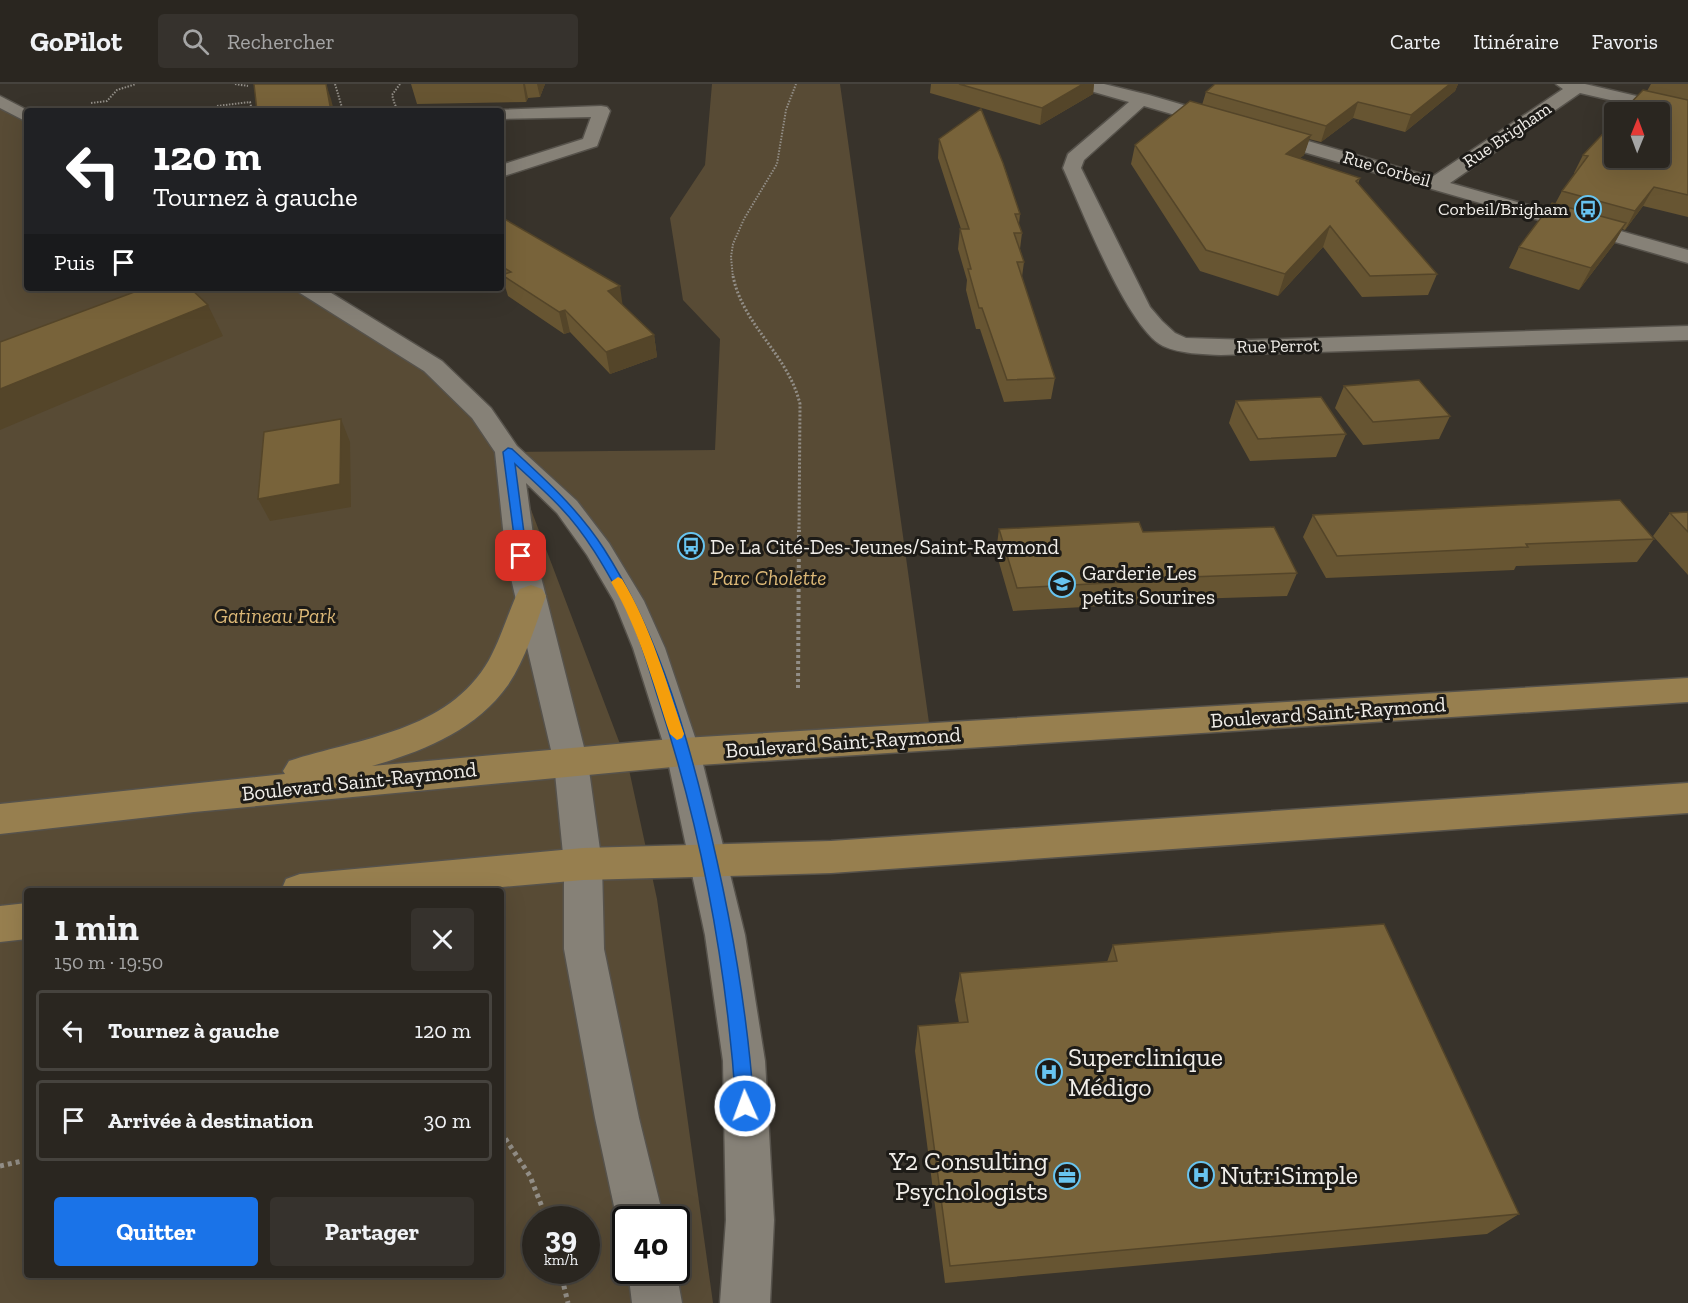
<!DOCTYPE html>
<html lang="fr">
<meta charset="utf-8">
<style>
body{margin:0;font-family:"Zilla Slab",serif;background:#36322d;color:#f1f3f6;height:100vh;display:flex;flex-direction:column;font-size:22px;white-space:nowrap}
*{box-sizing:border-box;margin:0}
p{font-size:20px;color:#a5a5a5}
.icon{flex:none;width:33px;height:33px;fill:none;stroke:currentColor;stroke-width:2;stroke-linecap:round;stroke-linejoin:round}
.map{position:relative;flex:1;overflow:hidden}
.panel{position:absolute;left:24px;top:804px;width:480px;height:390px;display:flex;flex-direction:column;background:#2a2620;border-radius:6px;box-shadow:0 6px 24px #0002,0 0 0 2px #46433e}
.panel>*{flex:none}
.banner{position:absolute;left:24px;top:24px;width:480px;height:183px;border-radius:6px;box-shadow:0 6px 24px #0002,0 0 0 2px #46433e;background:#202124;color:#fff;overflow:hidden}
.needle{width:39px;rotate:1deg}
.controls{position:absolute;left:1604px;top:18px;display:grid;gap:12px}
.controls a{display:grid;place-items:center;width:66px;height:66px;border-radius:6px;background:#2a2620;box-shadow:0 6px 24px #0002,0 0 0 2px #46433e;font-size:30px}
.speed{position:absolute;left:522px;top:1122px;display:flex;gap:12px;font-size:30px;font-weight:700;text-align:center}
.speed>*{display:grid;place-content:center;width:78px;height:78px;border-radius:50%;background:#2a2620;box-shadow:0 6px 24px #0002,0 0 0 2px #46433e;line-height:1}
.speed small{font-size:15px;font-weight:400}
.speed .limit{border:3px solid #111;border-radius:9px;background:#fff;color:#111}
.pin{position:absolute;display:grid;place-items:center;width:51px;height:51px;color:#fff;margin:-26px;border-radius:12px;box-shadow:0 3px 9px #0006}
.me{position:absolute;width:66px;margin:-33px;rotate:358deg;stroke-linejoin:round;filter:drop-shadow(0 0 4px #0008)}
.turn{display:flex;align-items:center;gap:21px;height:126px;padding:0 30px;font-size:27px}
.turn .icon{width:78px;height:78px;stroke-width:2.5}
.turn b{display:block;font-size:42px;line-height:51px}
.then{display:flex;align-items:center;height:57px;padding:0 30px;background:#0003;gap:12px;font-size:22px}
.round{display:grid;place-items:center;flex:none;width:63px;height:63px;border-radius:6px;background:#36322d}
.summary{display:flex;align-items:center;justify-content:space-between;height:102px;padding:0 30px}
h1{font-size:36px;font-weight:800;line-height:45px}
.primary-button{display:flex;gap:12px;margin-top:auto;padding:12px 30px}
.primary-button a{flex:1;height:69px;border-radius:6px;background:#1a73e8;color:#fff;font-size:24px;font-weight:800;line-height:69px;text-align:center}
.primary-button a+a{background:#36322d;color:#f1f3f6}
ul{padding:0;list-style:none}
li{display:flex;align-items:center;gap:18px;height:81px;margin:0 12px 9px;padding:0 18px;border:3px solid #46433e;border-radius:6px}
li div{flex:1}
li b{display:block;font-size:22px}
li em{font-style:normal}
header{display:flex;align-items:center;gap:36px;box-sizing:border-box;height:84px;padding:0 30px;background:#2a2620;border-bottom:2px solid #46433e}
header strong{font-size:28px}
nav{display:flex;gap:33px;margin-inline-start:auto;font-size:21px}
.search{width:420px;height:54px;background:#36322d;display:flex;align-items:center;gap:15px;box-sizing:border-box;padding:0 21px;border-radius:6px;color:#a5a5a5;font-size:22px}
.map>svg:first-child{display:block}
.green{fill:#584b35;fill-rule:evenodd}
.lines{fill:none;stroke-linecap:round;stroke-linejoin:round}
.minor-casing{stroke:#56524b;stroke-width:3}
.major-casing{stroke:#56524b;stroke-width:3}
.path-far3{stroke:#928e87;stroke-width:2;stroke-dasharray:1.5 1.5;stroke-linecap:butt}
.path-far2{stroke:#928e87;stroke-width:3;stroke-dasharray:2 2;stroke-linecap:butt}
.path-far1{stroke:#928e87;stroke-width:4;stroke-dasharray:3 3;stroke-linecap:butt}
.path{stroke:#928e87;stroke-width:5;stroke-dasharray:4 4;stroke-linecap:butt}
.minor{fill:#868177;fill-rule:evenodd}
.major{fill:#977f4f;fill-rule:evenodd}
.wall{fill:#675532}
.shaded-wall{fill:#544529}
.building{fill:#78633a;stroke:#544529;stroke-width:1.5}
.route{fill:#1a73e8;stroke:#114b97;stroke-width:1.5}
.slow{fill:#f59e0b}
.labels{text-anchor:middle;dominant-baseline:central;stroke-width:6;stroke-linejoin:round;paint-order:stroke}
.far-street-label{font-size:18px;fill:#f1eee9;stroke:#1d1b17}
.far-poi-label{font-size:18px;fill:#f1eee9;stroke:#1d1b17;text-anchor:end}
.poi-label{font-size:21px;fill:#f1eee9;stroke:#1d1b17;text-anchor:start}
.park-label{font-size:21px;font-style:italic;fill:#dcb877;stroke:#1d1b17}
.street-label{font-size:21px;fill:#f1eee9;stroke:#1d1b17}
.near-poi-label{font-size:26px;fill:#f1eee9;stroke:#1d1b17;text-anchor:start}
</style>
<header>
<strong>GoPilot</strong>
<div class="search"><svg class="icon" aria-label="search" viewBox="0 0 24 24"><circle cx="10" cy="10" r="6"/><path d="M15 15l6 6"/></svg>Rechercher</div>
<nav><a>Carte</a><a>Itinéraire</a><a>Favoris</a></nav>
</header>
<div class="map">
<svg width="1688" height="1219" viewBox="0 0 1688 1219">
<rect width="100%" height="100%" fill="#38332b"/>
<path class="green" d="M712,0H840L931,653L683,668L629,517L508,368L715,366L720,255L683,216L670,134L705,81Z
M0,21L27,36V204H326L433,282L519,394L628,681L657,815L713,1219H0ZM27,807H501V1191H27ZM536,1136H586V1186H536ZM626,1136H676V1186H626Z"/>
<g class="lines">
<defs>
<path id="minor" d="M1078,0H1104L1149,11L1432,93L1563,5L1556,0H1585L1688,24V34L1580,9L1450,99L1688,166V179L1144,22L1084,76L1081,84L1150,223L1162,237L1175,249L1186,254L1251,256L1688,242V256L1221,271C1202,270 1181,270 1163,262C1127,244 1081,123 1063,84L1068,70L1129,18L1080,4Z
M0,12L29,27H27V38L0,24Z
M601,22L607,23L610,27L597,62L501,93V81L583,55L591,33L501,35V27L495,26Z
M297,204H323L442,277L491,324L517,362L577,417L609,459L644,517L665,564L700,668L745,851L765,977L774,1136L770,1219H720L726,1136L723,977L705,851L666,668L633,564L614,517L587,471L557,429L526,399L536,473L588,679L602,780L604,865L639,1034L664,1136H626V1153L617,1136L595,1034L564,865V780L554,679L506,473L495,368L472,334L424,287L300,209Z
M628,1186H676L682,1219H632Z"/>
<path id="major" d="M531,501L542,505L546,512C535,542 526,574 508,601C476,646 424,667 372,682L683,654L1688,594V618L683,682L194,728L0,750V720L285,690L283,687L289,677C359,654 448,648 489,576C500,556 507,533 516,512L520,505Z
M1688,699V729L831,789L583,796L457,807H281L286,795L300,790L583,764L831,757Z
M27,819V855L0,858V822Z"/>
</defs>
<use href="#minor" class="minor-casing"/>
<use href="#major" class="major-casing"/>
<path class="path-far3" d="M235,0L248,2
M335,0L343,27
M400,0L392,11L395,21L402,27
M91,19L107,17L117,6L136,0
M217,22L250,18L252,27
M733,194L731,173L733,160L744,135L777,80L786,26L796,0"/>
<path class="path-far2" d="M733,192C743,242 788,270 800,320L799,448"/>
<path class="path-far1" d="M798,604L799,446"/>
<path class="path" d="M501,1048L530,1092L547,1136
M0,1082L27,1076
M560,1186L568,1219"/>
<use href="#minor" class="minor"/>
<use href="#major" class="major"/>
</g>
<path class="wall" d="M411,0H545L540,13L528,14L526,18L417,20Z
M931,0H1094L1093,10L1040,41L930,9Z
M1215,0H1458L1455,7L1405,48L1353,34L1321,58L1309,55L1304,71L1300,74L1360,94L1358,100L1437,190L1428,211L1362,213L1323,163L1278,212L1200,187L1131,80L1135,61L1202,21L1206,8Z
M1651,0H1688V133L1643,122L1625,146L1622,145L1614,160L1579,206L1509,184L1519,163L1555,120L1562,107L1575,89H1574L1583,71L1647,7Z
M939,55L1020,130L1019,140L1022,149L1020,165L1024,178L1022,193L1055,294L1051,315L1004,318L980,245H976L966,206L967,196L958,165L960,145H961L938,74Z
M501,133L623,222L654,251L657,273L610,290L570,248L564,250L508,212L505,202L501,200Z
M1344,302L1450,332L1439,355L1363,361L1335,324Z
M1236,317L1346,350L1336,373L1250,377L1229,339Z
M1688,428V491L1653,452L1670,429Z
M1313,431L1654,455L1637,478L1516,482L1514,486L1326,494L1303,453Z
M999,445L1143,448L1297,489L1287,512L1157,516L1156,519L1013,527L996,468Z
M1113,861L1519,1130L1487,1150L945,1199L915,967L918,942L959,939L955,916L960,889L1107,878Z"/>
<path class="shaded-wall" d="M326,0L331,15L334,27H331Z
M523,0H525L528,14L526,18Z
M537,0H545L540,13Z
M1083,0H1094L1093,10L1040,41L1042,24Z
M1450,0H1458L1455,7L1405,48L1411,31Z
M1358,18L1353,34L1321,58L1326,42Z
M1311,51L1304,71L1280,89L1286,70Z
M1654,103L1643,122L1625,146L1635,127Z
M1626,139L1614,160L1579,206L1591,184Z
M1330,142L1323,163L1278,212L1285,190Z
M620,202L623,224L608,207Z
M208,221L223,252L0,346V305Z
M565,226L570,248L564,250L559,228Z
M654,251L657,273L610,290L606,268Z
M341,335L350,358L351,423L270,437L258,415Z"/>
<path class="building" d="M254,0H326L331,27H257Z
M959,0H1083L1042,24Z
M1215,0H1450L1411,31L1358,18L1326,42L1206,8Z
M1643,6L1688,16V111L1654,103L1635,127L1562,107L1588,72L1583,71L1614,38V74H1659V28H1622Z
M1190,17L1311,51L1286,70L1360,94L1356,97L1437,190L1370,192L1330,142L1285,190L1206,166L1135,61Z
M981,25L1003,79L1020,130H1015L1022,149H1014L1024,178H1017L1055,294L1007,296L982,224H979L968,185H971L960,145H969L939,55Z
M1552,119L1626,139L1591,184L1519,163Z
M501,133L620,202L608,207L654,251L606,268L565,226L559,228L502,191L511,188L501,182Z
M145,204H190L208,221L0,305V258Z
M1419,296L1450,332L1373,338L1344,302Z
M1321,313L1346,350L1258,355L1236,317Z
M341,335L340,400L258,415L264,348Z
M1620,416L1654,455L1526,460L1528,463L1337,472L1313,431Z
M1688,428V448L1670,429Z
M1139,438L1143,448L1274,443L1297,489L1162,494L1163,496L1017,504L999,445Z
M1384,840L1519,1130L950,1182L918,942L968,938L960,889L1117,877L1113,861Z"/>
<path class="route" d="M508,364L512,365C546,396 579,426 604,465C654,543 682,633 704,722C729,822 747,920 754,1022L752,1029L745,1032L739,1029L736,1022C727,885 702,748 659,617C648,583 639,547 622,515C605,484 586,450 561,424C547,409 531,395 515,380L527,472L521,477L517,475L503,368Z"/>
<path class="slow" d="M618,493L622,495C651,543 666,597 684,650L682,654L677,656L670,650C653,599 639,545 611,498Z"/>
<defs>
<symbol id="bus-ring" viewBox="-11 -11 22 22"><circle r="9.5" fill="#1d1b17" stroke="#68c4f0" stroke-width="1.5"/><path d="M-5-6H5V4H4V6H2V4H-2V6H-4V4H-5ZM-3.5-4V0h7V-4ZM-3.5 1.2v1.5H-2V1.2ZM2 1.2v1.5H3.5V1.2Z" fill="#68c4f0"/></symbol>
<symbol id="school-ring" viewBox="-11 -11 22 22"><circle r="9.5" fill="#1d1b17" stroke="#68c4f0" stroke-width="1.5"/><path d="M0-5L7-2L0 1L-7-2ZM-4 1L0 2.5L4 1V4Q0 6-4 4Z" fill="#68c4f0"/></symbol>
<symbol id="hospital-ring" viewBox="-11 -11 22 22"><circle r="9.5" fill="#1d1b17" stroke="#68c4f0" stroke-width="1.5"/><path d="M-5-5h3v3.5h4V-5h3V5h-3V1.5h-4V5h-3Z" fill="#68c4f0"/></symbol>
<symbol id="office-ring" viewBox="-11 -11 22 22"><circle r="9.5" fill="#1d1b17" stroke="#68c4f0" stroke-width="1.5"/><path d="M-6-3h4V-5.5h4V-3h4V5H-6ZM-1-4.5V-3h2v-1.5ZM-6 0V1H6V0Z" fill="#68c4f0"/></symbol>
</defs>
<g fill-rule="evenodd">
<use href="#bus-ring" x="1573" y="110" width="30" height="30"/>
<use href="#bus-ring" x="676" y="447" width="30" height="30"/>
<use href="#school-ring" x="1047" y="485" width="30" height="30"/>
<use href="#hospital-ring" x="1034" y="973" width="30" height="30"/>
<use href="#hospital-ring" x="1186" y="1076" width="30" height="30"/>
<use href="#office-ring" x="1052" y="1077" width="30" height="30"/>
</g>
<g class="labels">
<g class="far-street-label">
<text transform="translate(1507 51) rotate(-34)">Rue Brigham</text>
<text transform="translate(1387 85) rotate(16)">Rue Corbeil</text>
<text transform="translate(1278 262) rotate(-1)">Rue Perrot</text>
</g>
<g class="far-poi-label">
<text x="1568" y="125">Corbeil/Brigham</text>
</g>
<g class="poi-label">
<text x="710" y="462">De La Cité-Des-Jeunes/Saint-Raymond</text>
<text x="1082" y="488">Garderie Les<tspan x="1082" dy="24">petits Sourires</tspan></text>
</g>
<g class="park-label">
<text x="769" y="493">Parc Cholette</text>
<text x="275" y="531">Gatineau Park</text>
</g>
<g class="street-label">
<text transform="translate(1328 628) rotate(-4)">Boulevard Saint-Raymond</text>
<text transform="translate(843 658) rotate(-4)">Boulevard Saint-Raymond</text>
<text transform="translate(359 697) rotate(-6)">Boulevard Saint-Raymond</text>
</g>
<g class="near-poi-label">
<text x="1068" y="973">Superclinique<tspan x="1068" dy="30">Médigo</tspan></text>
<text x="1048" y="1077" text-anchor="end">Y2 Consulting<tspan x="1048" dy="30">Psychologists</tspan></text>
<text x="1220" y="1091">NutriSimple</text>
</g>
</g>
</svg>
<div class="controls">
<a><svg class="needle" viewBox="-14 -14 28 28"><path d="M0-13l5 13h-10z" fill="#e53935"/><path d="M0 13l5-13h-10z" fill="#a5a5a5"/></svg></a>
</div>
<div class="speed"><div>39<small>km/h</small></div><div class="limit">40</div></div>
<div class="pin" style="left:521px;top:472px;background:#d93025"><svg class="icon" aria-label="arrive" viewBox="0 0 24 24"><path d="M6 21V4h12l-3 4 3 4H6"/></svg></div>
<svg class="me" style="left:745px;top:1022px" viewBox="-20 -20 40 40"><circle r="17" fill="#1a73e8" stroke="#fff" stroke-width="3"/><path d="M0-11L8 9 0 5-8 9z" fill="#fff"/></svg>
<div class="banner">
<div class="turn"><svg class="icon" aria-label="left" viewBox="0 0 24 24"><path d="M17 20v-9H6M10 6l-5 5 5 5"/></svg><div><b>120 m</b>Tournez à gauche</div></div>
<div class="then">Puis<svg class="icon" aria-label="arrive" viewBox="0 0 24 24"><path d="M6 21V4h12l-3 4 3 4H6"/></svg></div>
</div>
<section class="panel">
<div class="summary"><div><h1>1 min</h1><p>150 m · 19:50</p></div><a class="round"><svg class="icon" aria-label="close" viewBox="0 0 24 24"><path d="M6 6l12 12M18 6L6 18"/></svg></a></div>
<ul>
<li><svg class="icon" aria-label="left" viewBox="0 0 24 24"><path d="M17 20v-9H6M10 6l-5 5 5 5"/></svg><div><b>Tournez à gauche</b></div><em>120 m</em></li>
<li><svg class="icon" aria-label="arrive" viewBox="0 0 24 24"><path d="M6 21V4h12l-3 4 3 4H6"/></svg><div><b>Arrivée à destination</b></div><em>30 m</em></li>
</ul>
<div class="primary-button"><a>Quitter</a><a>Partager</a></div>
</section>
</div>
